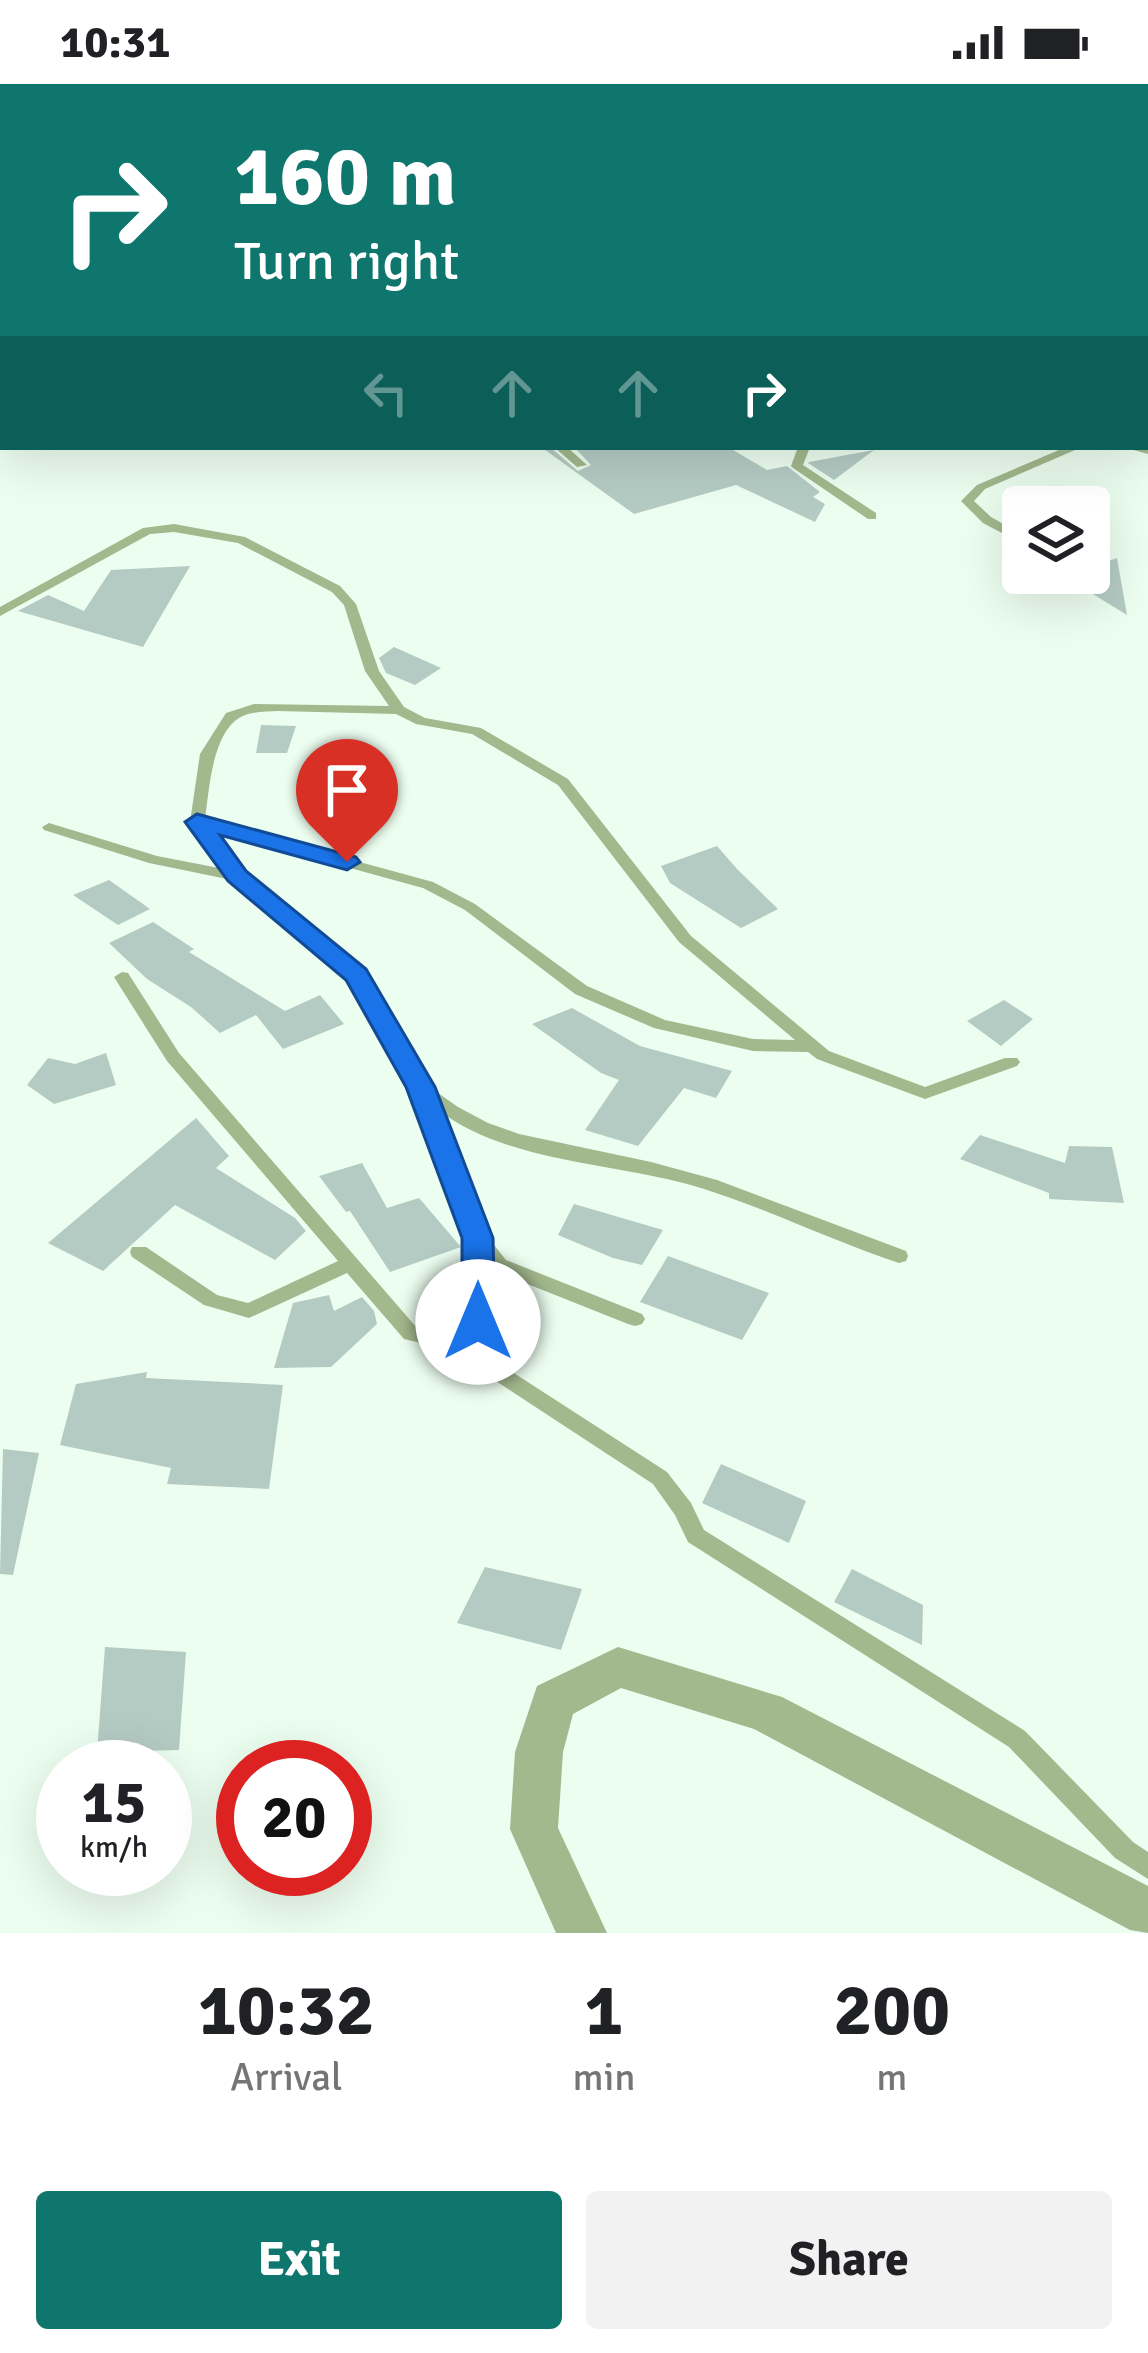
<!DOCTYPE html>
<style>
body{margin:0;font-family:Signika,sans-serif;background:#f2f2f2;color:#202124;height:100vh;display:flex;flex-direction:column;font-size:45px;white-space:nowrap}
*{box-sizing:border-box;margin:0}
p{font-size:39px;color:#757577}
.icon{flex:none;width:66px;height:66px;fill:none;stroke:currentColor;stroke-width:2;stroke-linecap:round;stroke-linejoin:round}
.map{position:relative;height:1849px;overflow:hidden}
.sheet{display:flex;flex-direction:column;background:#fff;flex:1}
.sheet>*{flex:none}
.hud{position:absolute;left:0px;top:0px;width:1149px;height:366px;box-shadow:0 12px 48px #0002;background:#0f766e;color:#fff;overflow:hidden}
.buttons{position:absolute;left:1002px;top:402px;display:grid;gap:24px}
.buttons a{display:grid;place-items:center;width:108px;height:108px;border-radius:12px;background:#fff;box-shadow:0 12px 48px #0002;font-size:60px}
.speed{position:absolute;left:36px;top:1656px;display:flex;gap:24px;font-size:60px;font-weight:700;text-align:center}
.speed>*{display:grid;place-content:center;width:156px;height:156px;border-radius:50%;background:#fff;box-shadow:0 12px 48px #0002;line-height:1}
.speed small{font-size:30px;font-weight:400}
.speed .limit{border:18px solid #d22;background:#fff;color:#111}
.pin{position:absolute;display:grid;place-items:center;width:102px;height:102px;color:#fff;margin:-123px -51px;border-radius:50% 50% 50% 0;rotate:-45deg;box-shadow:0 0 12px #0007}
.pin .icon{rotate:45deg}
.me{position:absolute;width:132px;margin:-66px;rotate:0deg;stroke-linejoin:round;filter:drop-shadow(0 0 9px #0008)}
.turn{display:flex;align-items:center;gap:42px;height:252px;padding:0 36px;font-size:54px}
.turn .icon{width:156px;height:156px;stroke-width:2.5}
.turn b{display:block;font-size:84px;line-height:102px}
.lanes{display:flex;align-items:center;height:114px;padding:0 36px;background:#0003;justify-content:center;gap:60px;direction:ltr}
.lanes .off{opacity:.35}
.eta{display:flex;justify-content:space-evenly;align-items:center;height:204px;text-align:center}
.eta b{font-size:72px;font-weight:700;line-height:84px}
.primary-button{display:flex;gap:24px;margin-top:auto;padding:24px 36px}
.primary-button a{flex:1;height:138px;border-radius:12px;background:#0f766e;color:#fff;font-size:48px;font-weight:700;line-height:138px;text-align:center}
.primary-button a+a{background:#f2f2f2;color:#202124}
.status{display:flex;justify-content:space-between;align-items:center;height:84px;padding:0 60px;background:#fff;direction:ltr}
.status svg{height:33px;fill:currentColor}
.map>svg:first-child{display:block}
.building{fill:#b4cbc3}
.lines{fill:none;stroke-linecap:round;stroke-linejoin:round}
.service{fill:#a2b88d;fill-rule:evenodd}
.minor{fill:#a2b88d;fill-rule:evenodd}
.tertiary{fill:#a2b88d;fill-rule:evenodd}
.primary{fill:#5b802a;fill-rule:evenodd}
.route{fill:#1a73e8;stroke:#114b97;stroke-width:3}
</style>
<div class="status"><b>10:31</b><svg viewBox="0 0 49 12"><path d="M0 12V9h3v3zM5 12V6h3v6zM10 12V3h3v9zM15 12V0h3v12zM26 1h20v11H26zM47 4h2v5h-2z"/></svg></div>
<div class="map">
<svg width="1148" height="1849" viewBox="0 0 1148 1849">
<rect width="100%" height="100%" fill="#ecfef0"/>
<path class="building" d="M541,363H550L578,387L591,381L574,363H728L767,386L787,382L820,408L813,413L825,420L815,438L736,401L634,430Z
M874,366L834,396L808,379L809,378Z
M1117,474L1127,531L1065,493L1089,489V484Z
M190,482L143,563L18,527L48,511L84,527L111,486Z
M394,563L441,584L415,601L386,589L379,574Z
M261,641L296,642L287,669H256Z
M717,762L737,785L778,825L741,844L670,799L661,782Z
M109,796L150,825L118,841L73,811Z
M153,838L194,865L189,868L285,927L320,911L344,940L283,965L256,931L220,949L191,923L147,895L109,859Z
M1004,916L1033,935L1001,962L967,937Z
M572,924L640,962L732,987L716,1014L684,1004L638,1062L585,1046L619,996L601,989L532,940Z
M106,969L116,1001L54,1020L27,1001L48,974L75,980Z
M196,1034L229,1072L216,1084L295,1134L306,1147L275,1176L175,1121L103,1187L48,1159Z
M980,1051L1065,1079L1069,1062L1112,1063L1124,1119L1049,1115V1109L960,1075Z
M362,1079L387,1124L419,1114L461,1163L390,1188L350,1127L346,1128L319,1092Z
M574,1120L663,1146L642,1181L613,1174L558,1151Z
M668,1172L769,1209L742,1256L640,1218Z
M329,1211L334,1227L362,1213L374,1227L377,1240L331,1283L274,1284L293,1219Z
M147,1288L146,1294L283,1301L269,1405L167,1400L171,1384L60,1361L76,1300Z
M3,1365L39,1369L13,1491L0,1490Z
M721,1380L806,1417L789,1459L702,1419Z
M485,1483L582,1505L561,1566L457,1539Z
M852,1485L923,1521L922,1561L834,1518Z
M105,1563L186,1568L179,1666L97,1668Z"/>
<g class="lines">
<path class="service" d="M472,0H481L484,3H475Z
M0,32H3V36H0Z
M3,88V94L0,95V89Z
M3,205V211L0,212V206Z
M554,363H567L587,381L577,383Z
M798,363H810L803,381L876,429V435H868L793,384L791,382Z
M1066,363H1082L985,405L974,417L991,433L1023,451V460L983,439L961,417L977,401Z
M1128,363L1148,364V370L1130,365Z
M174,440L245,453L340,502L356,520L379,587L404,623L425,634L481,644L568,695L691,852L829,967L925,1003L1005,974H1017L1020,978L1017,982L925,1015L817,975L808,968L753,967L654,944L575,910L465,826L423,804L211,746L242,789L363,887L428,1002L458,1023L488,1039L519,1050L651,1078L717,1096L906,1167L908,1172L906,1177L899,1179C832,1157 768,1125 701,1104C618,1078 507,1080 437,1025L486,1151L506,1176L642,1230L645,1235L642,1240L635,1242L628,1240L492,1186L488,1180L489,1238L466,1258L667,1388L691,1419L704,1446L1025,1647L1133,1758L1148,1768V1795L1115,1774L1009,1663L688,1458L675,1431L653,1400L447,1265L404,1255L347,1189L249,1234L204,1221L132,1173L130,1168L132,1163H146L217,1211L248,1219L338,1177L167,977L114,893L122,888L128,889L179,969L417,1244L449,1251L469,1235V1154L411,1003L351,894L232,796L149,779L44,746L42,743L49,739L157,772L224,785L190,738L200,670L226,629L254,620L389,622L365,587L344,521L332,508L238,459L174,448L150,450L0,532V523L143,444ZM278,627L396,630L416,640L472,650L558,701L679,858L795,956L753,955L665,936L587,902L475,820L433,798L205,736C209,706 212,651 239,634C250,627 265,628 278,627Z"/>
<path class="minor" d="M1146,5H1148V15H1146Z
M1146,56L1148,57V67L1146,66Z"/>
<path class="tertiary" d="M618,1563L782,1613L1148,1802V1849L1130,1846L754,1645L621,1604L573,1630L563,1668L558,1744L607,1849H556L510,1745L515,1668L537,1602Z"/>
<path class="primary" d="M538,0H555L557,3H540Z
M1146,270H1148V283H1146Z"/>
</g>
<path class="route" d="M197,730L356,773L360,778L347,786L220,751L246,787L366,885L435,1003L493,1154L495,1238L490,1246H467L462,1238V1154L406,1003L346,896L228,797L185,738Z"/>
</svg>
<div class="buttons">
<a><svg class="icon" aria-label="layers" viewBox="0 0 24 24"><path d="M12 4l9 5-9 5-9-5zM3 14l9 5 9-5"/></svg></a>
</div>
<div class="speed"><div>15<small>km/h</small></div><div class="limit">20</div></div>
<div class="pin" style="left:347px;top:778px;background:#d93025"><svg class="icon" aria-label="arrive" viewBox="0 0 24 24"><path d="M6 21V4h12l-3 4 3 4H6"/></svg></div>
<svg class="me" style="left:478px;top:1238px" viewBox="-20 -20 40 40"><circle r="19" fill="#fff"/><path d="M0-13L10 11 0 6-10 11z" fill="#1a73e8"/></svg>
<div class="hud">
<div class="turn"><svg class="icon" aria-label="right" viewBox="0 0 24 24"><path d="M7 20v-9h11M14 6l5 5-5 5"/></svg><div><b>160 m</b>Turn right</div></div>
<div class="lanes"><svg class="icon off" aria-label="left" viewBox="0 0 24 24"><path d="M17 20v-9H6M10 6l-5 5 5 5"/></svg><svg class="icon off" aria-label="ahead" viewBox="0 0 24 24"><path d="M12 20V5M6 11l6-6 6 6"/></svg><svg class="icon off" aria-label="ahead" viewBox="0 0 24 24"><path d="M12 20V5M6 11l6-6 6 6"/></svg><svg class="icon" aria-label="right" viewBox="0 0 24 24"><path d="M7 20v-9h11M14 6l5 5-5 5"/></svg></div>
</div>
</div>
<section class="sheet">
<div class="eta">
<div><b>10:32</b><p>Arrival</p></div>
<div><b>1</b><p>min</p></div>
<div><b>200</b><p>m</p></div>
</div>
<div class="primary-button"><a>Exit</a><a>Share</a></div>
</section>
